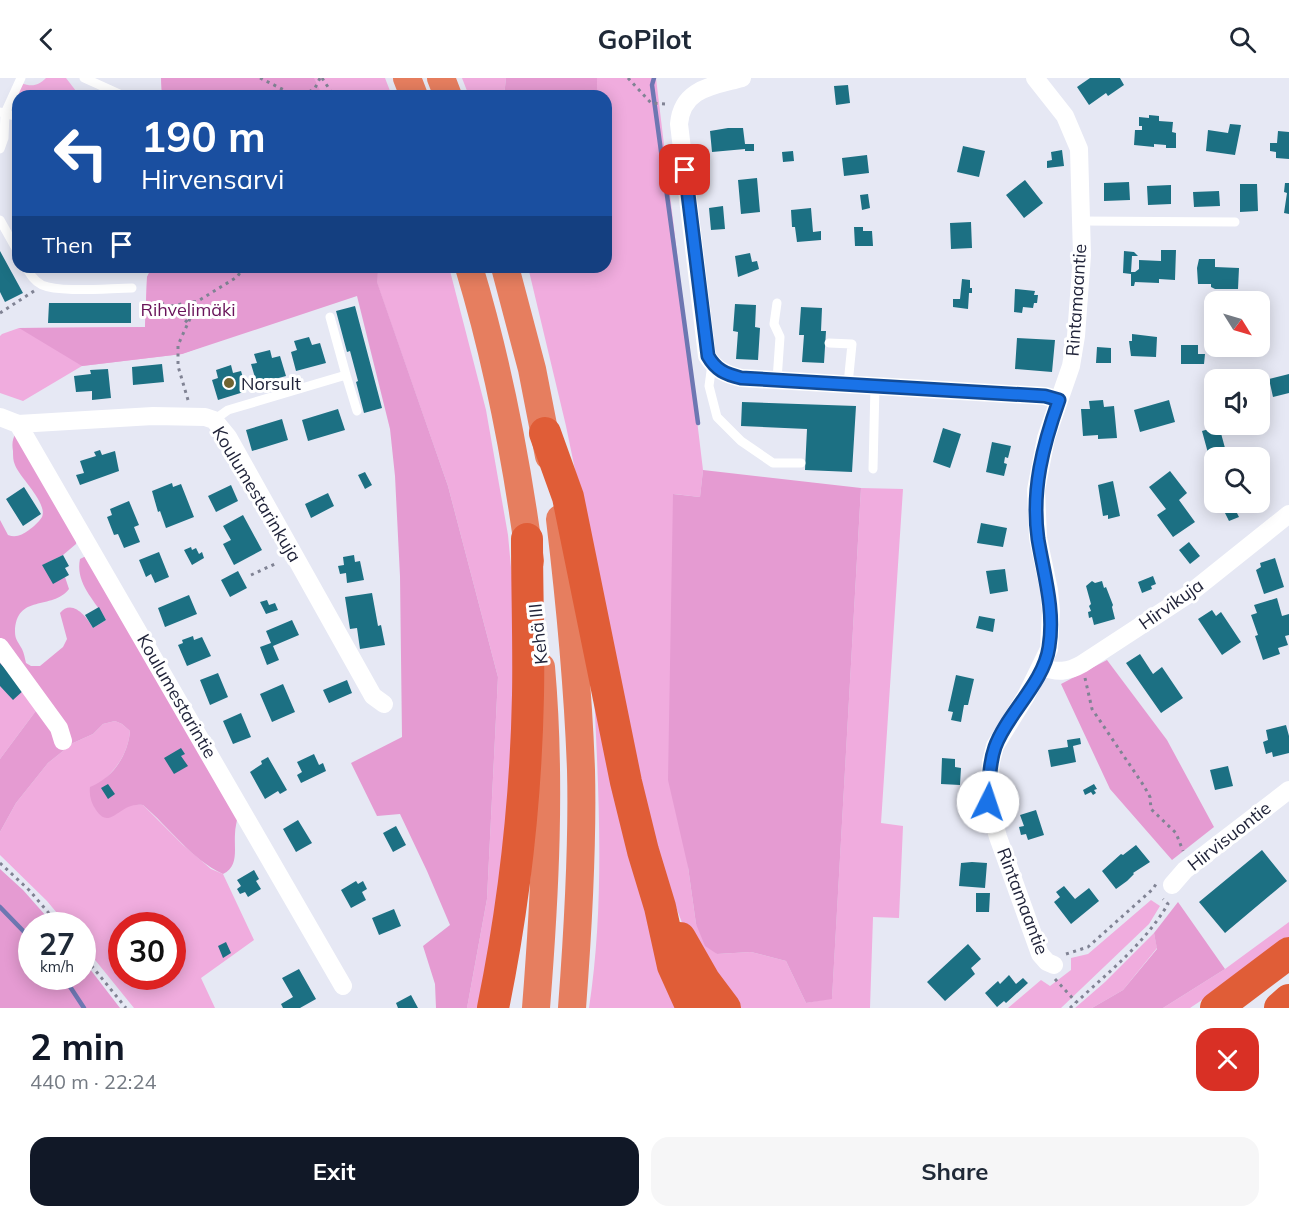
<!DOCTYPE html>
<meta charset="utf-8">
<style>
body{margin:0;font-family:Mulish,sans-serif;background:#f6f6f7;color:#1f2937;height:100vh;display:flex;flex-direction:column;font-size:22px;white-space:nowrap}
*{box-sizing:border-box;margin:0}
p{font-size:20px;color:#747a83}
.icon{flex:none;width:33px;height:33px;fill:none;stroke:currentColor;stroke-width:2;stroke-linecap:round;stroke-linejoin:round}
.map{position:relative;height:930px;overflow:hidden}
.panel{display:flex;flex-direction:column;background:#fff;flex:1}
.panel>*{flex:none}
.top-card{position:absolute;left:12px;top:12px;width:600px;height:183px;border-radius:18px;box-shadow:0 3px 15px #0003;background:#1a4fa0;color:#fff;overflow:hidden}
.needle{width:39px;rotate:127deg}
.buttons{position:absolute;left:1204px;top:213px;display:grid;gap:12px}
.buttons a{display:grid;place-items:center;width:66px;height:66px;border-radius:12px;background:#fff;box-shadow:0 3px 15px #0003;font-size:30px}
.speed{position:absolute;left:18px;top:834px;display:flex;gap:12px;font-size:30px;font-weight:700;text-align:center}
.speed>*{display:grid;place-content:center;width:78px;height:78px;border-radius:50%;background:#fff;box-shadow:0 3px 15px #0003;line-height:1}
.speed small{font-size:15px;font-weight:400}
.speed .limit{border:9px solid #d22;background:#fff;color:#111}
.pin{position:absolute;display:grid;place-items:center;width:51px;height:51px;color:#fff;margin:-26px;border-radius:12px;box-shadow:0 3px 9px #0006}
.me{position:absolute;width:66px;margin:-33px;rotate:4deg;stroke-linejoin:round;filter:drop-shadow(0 0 4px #0008)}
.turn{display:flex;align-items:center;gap:21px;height:126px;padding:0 30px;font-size:27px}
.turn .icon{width:78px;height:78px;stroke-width:2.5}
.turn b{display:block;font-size:42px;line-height:51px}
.then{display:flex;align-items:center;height:57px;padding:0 30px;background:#0003;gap:12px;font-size:22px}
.round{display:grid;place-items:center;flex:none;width:63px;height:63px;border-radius:18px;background:#f6f6f7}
.headline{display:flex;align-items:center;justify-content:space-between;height:102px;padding:0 30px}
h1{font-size:36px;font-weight:700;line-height:45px;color:#111827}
.cta{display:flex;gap:12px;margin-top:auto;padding:12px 30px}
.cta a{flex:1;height:69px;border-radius:18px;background:#111827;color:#fff;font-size:24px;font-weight:700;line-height:69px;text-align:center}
.cta a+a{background:#f6f6f7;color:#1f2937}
header{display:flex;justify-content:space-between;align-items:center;height:78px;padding:0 30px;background:#fff;font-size:27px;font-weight:700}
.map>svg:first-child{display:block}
.green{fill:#f0acde;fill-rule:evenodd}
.forest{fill:#e59bd2}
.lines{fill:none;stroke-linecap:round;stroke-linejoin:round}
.stream{stroke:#6d77b2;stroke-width:4.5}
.building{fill:#1c7083}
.path{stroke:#808394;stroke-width:3;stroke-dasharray:3 4.5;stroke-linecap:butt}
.service{stroke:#fff;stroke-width:9}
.minor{stroke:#fff;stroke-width:18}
.trunk{stroke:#e67e5f;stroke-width:28}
.motorway{stroke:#e05d37;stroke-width:32}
.route-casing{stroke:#114b97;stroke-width:15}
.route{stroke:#1a73e8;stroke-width:10}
.poi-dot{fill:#706431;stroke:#fff;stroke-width:2}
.labels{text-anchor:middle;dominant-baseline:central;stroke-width:6;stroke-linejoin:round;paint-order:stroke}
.street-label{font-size:18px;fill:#21243a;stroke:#fff}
.park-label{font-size:18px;fill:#69135a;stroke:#fff}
.poi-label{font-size:18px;fill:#21243a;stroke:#fff;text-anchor:start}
</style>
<header><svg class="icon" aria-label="back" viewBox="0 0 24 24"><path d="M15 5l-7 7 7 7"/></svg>GoPilot<svg class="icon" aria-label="search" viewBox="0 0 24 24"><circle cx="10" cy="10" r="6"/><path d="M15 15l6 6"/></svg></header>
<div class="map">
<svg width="1289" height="930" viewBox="0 0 1289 930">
<rect width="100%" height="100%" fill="#e6e8f4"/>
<path class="green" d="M46,0H66L76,13L70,18L15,16L21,5C32,9 38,8 46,0Z
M161,0H385L392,18H162Z
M462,0H506L504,18H469Z
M597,0H656L703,392L700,419L674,416L688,789L696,846L717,876L751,874L786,883L806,925L832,920L861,410L903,411L881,745L903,748L899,840L873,839L870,930H734L689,863L663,795L640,708L566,348L528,189H606V18H597Z
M152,189H449L486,332L508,457L518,565V677L485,930H467L487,821L498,599L448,408L377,205L182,276L82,288L23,323L0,315V258L2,256L19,250L145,249L147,199Z
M0,578L38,630L0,681Z
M593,593L683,930H589C606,819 598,704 593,593Z
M115,643L122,646L130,653C128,676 116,692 99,706L125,729L134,726L143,727L183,767L211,791L223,796L254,862L201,900L215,930H134L83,867L82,848L67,847L47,823L0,777V754L16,725L48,685L73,665L93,656L103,646ZM122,848H172V898H122Z
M1151,822L1160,828L1149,846L1061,930H1008L1041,902L1050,908L1071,892V880L1088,876Z
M1289,844V864L1190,930H1163L1225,891Z
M1154,855L1157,870L1123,912L1092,930H1075L1105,904Z"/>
<path class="forest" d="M161,0H314L323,18H162Z
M506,0H597V18H504Z
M152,189H378L377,204L448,408L498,599L487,821L467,930H436L435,906L423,868L450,847L427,793L400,736L377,738L351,685L402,659L400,498L395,398L390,351L357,218L182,276L82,288L19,250L145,249L147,199Z
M16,355L78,456L76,466L63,477L43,487L65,499L69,511C52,533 16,515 15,554C15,562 19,565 22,571C24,575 25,581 26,585L31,588H40L63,569L67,561L60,535C72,520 87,539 93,550L106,542C95,522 75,506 80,481L86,478L238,736C237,743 235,750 235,756C234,772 239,788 223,796C191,781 170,750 143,727C119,723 111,754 96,732C91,725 89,717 90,709C113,700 128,677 130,653L122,646L115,643L103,646L93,656L73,665L48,685L16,725L0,754V681L38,630L0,563V442L8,457C16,460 22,457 29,452C33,449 39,444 42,439C48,425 20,400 15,387C13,383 13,378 13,373C12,367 12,361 16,355Z
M703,392L861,410L832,921L806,925L786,883L751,874L717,876L705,868L696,846L688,789L668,702L673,416L700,419Z
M1107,582L1167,662L1214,749L1172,782L1110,711L1061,606Z
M0,791L23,812L54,847L32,848V898H82L83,882L120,930H0Z
M1178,824L1225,891L1163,930H1092L1123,912L1157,871L1154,855Z"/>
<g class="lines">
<path class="stream" d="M654,0L652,7L698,345
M0,829L32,862
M63,898L84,930"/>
</g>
<path class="building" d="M1090,0H1120L1124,7L1108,18L1106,15L1089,27L1077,9Z
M848,7L850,25L836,27L834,8Z
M1149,37L1159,38V43L1173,44L1172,54L1176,55V70H1166V67L1154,66V69L1134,67L1135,52H1142V48H1139V39L1149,40Z
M1230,46L1241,47L1235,77L1206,73L1208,52L1228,55Z
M728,50H743L745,66H754V73H745V71L712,74L710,53Z
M1278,53L1289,54V81L1276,80V74L1270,73V65H1277Z
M963,68L985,73L979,99L957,94Z
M1062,72L1064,88L1047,90V83L1052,82L1051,74Z
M793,73L794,83L783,84L782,74Z
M867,77L869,95L844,98L842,80Z
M757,100L760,134L741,136L738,102Z
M1025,102L1043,125L1024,140L1006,117Z
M1129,104L1130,122L1104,123V105Z
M1285,105H1289V136L1284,135L1287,115L1284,114Z
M1240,106H1257L1258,133L1240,134Z
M1171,107V126L1148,127L1147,108Z
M1219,113L1220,128L1194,129L1193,114Z
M868,116L870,130L862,132L860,117Z
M723,128L725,151L711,152L709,130Z
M811,130L813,154L821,153V162L797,164L795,149H792L791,132Z
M971,144L972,170L951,171L950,145Z
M854,149H863V153H872L873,168H855Z
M1161,172H1176L1175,202L1159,201V205L1135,204L1134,208H1131V196L1123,195L1124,173L1134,174L1138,178H1132L1131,194H1135L1139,191V182L1161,183Z
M0,173L23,215L5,224L0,214Z
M750,175L752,184L757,183L759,191L738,199L735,178Z
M1199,181H1215V189L1239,190L1238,211H1215L1211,209V206H1198L1197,190Z
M962,201L970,202V210H972V215H969L968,231L953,229V221H960Z
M1015,211L1035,213L1034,217H1038L1037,225H1034L1033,230L1023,229L1022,235L1014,234Z
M49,225H131V245H48Z
M735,226L756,227L755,249L760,250L758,282L736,281L738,254L733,253Z
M355,228L382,330L364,335L356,304L358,303L350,273L347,274L336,233Z
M801,229L822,230L821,253H826L824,285L802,284L804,257H799Z
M1132,256L1157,259L1156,279L1131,278L1129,263H1132Z
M309,259L312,267L320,265L326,285L296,293L291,274L297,272L294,263Z
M1017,260L1055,262L1052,294L1015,291Z
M1181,267H1198V276H1205L1204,286H1181Z
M1097,269L1111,270V285H1096Z
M270,272L272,280L280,278L286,298L257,306L251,286L257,285L254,276Z
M162,286L164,304L133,307L132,289Z
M231,287L233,295L241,293L247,313L218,322L212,302L218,300L216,292Z
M108,291L111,320L92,322V313L76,314L74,298L91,296L90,292Z
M1289,296V315L1273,319L1269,301Z
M1103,322L1104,329L1114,328L1117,360L1098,361V357L1083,358L1081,331H1090L1089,323Z
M1169,322L1175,344L1140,354L1134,332Z
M742,324L856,328L852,394L805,392L807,351L741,348Z
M338,331L345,352L308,363L302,342Z
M282,341L288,362L252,373L246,352Z
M1219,348L1225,370L1208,375L1202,353Z
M943,350L961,356L950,390L933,384Z
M992,364L1011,368L1008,380L1005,379L1004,385L1007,386L1004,398L986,394Z
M100,372L102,377L115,373L119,393L80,407L76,397L84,395L80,383L96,378L94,374Z
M1170,393L1187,415L1179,422L1195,444L1173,459L1157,437L1166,431L1149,409Z
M365,394L372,407L365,411L358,397Z
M1113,403L1120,438L1108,441V437L1103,438L1098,407Z
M172,405L173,409L181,406L194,439L166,450L160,433L158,434L152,413Z
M231,407L238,423L216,434L208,418Z
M24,409L41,436L23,448L6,421Z
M328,415L334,428L311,440L305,426Z
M129,423L139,447L134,449L140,464L124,470L118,456L114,457L107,439L112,437L110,431Z
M1231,429L1233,434L1236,433L1239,439L1229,443L1224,433Z
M243,437L262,472L234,487L223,466L231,462L223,448Z
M981,445L1007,450L1003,469L977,465Z
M1189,464L1200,478L1190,486L1179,472Z
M191,469L192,472L196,470L199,476L202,474L204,480L192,487L184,472Z
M159,474L169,499L155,505L151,496L146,499L139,482Z
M63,477L69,488L65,490L69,497L53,506L42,487Z
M354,477L355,484L360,483L364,502L347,505L346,495L340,496L338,488L344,487L343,479Z
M1275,480L1284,509L1264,516L1256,492L1261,489L1260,485Z
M1005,491L1008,513L990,516L986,493Z
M238,493L247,510L230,519L221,502Z
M1153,498L1156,506L1151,508L1152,511L1142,515L1138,504Z
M1092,503L1095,505L1102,503L1104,510L1106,509L1113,527L1112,529L1115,541L1094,547L1092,539L1089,540L1088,534L1091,533L1089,528L1091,526L1086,508Z
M372,515L378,548L381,547L385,567L360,571L357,550L350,551L345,519Z
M189,517L197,536L165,549L158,530Z
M1277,520L1282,538L1289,536V557L1285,558L1288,567L1278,570L1280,576L1263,582L1255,558L1258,557L1251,537L1257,535L1254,527Z
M267,522L269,527L275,525L278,532L266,536L260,524Z
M99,529L106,542L93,550L85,537Z
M1212,532L1216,538L1221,534L1241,564L1222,577L1198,541Z
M979,538L995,541L993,554L976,550Z
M292,542L299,557L273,568L279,582L267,587L260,569L271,565L266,553Z
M193,558L194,562L202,559L211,578L187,588L178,567L183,565L182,562Z
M1140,576L1153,596L1162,589L1183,620L1161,635L1126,585Z
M0,585L25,611L13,622L0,608Z
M218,595L228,619L210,627L200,602Z
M956,597L974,601L968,627H964L961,644L951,642L953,634L948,633Z
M347,602L352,615L329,625L323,612Z
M283,606L295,634L272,644L260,616Z
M241,635L251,659L233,666L223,643Z
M1286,647L1289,658V675L1273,679L1272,674L1266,676L1263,664L1268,662L1266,652Z
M1080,660L1081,666L1073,668L1076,684L1051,689L1048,672L1068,669L1067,662Z
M181,670L185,676L181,678L188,688L174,696L164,680Z
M314,676L319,687L323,685L326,693L301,705L297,697L302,694L297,684Z
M268,679L287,712L280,716L278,713L265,721L250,694L262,686L261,683Z
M942,680L955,681V689L961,690L960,707L941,706Z
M1228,688L1233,708L1215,712L1210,692Z
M108,706L115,716L108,721L101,710Z
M1094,706L1097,711L1094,712L1096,715L1093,717L1091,714L1085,717L1083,712Z
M1036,732L1044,757L1028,762L1026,756L1021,757L1019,749L1024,748L1020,737Z
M298,742L312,765L296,774L283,751Z
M396,748L406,767L393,774L383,755Z
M1136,767L1150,784L1133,795L1134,796L1127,803L1116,811L1102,793L1121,776L1123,777Z
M1262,772L1287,803L1225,855L1199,824Z
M972,784L987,785L985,810L959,808L961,785Z
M254,792L259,801L256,803L261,811L248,819L245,814L240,816L237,811L241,808L237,802Z
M356,803L358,806L363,803L367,811L362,814L366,822L351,830L341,812Z
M1064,808L1075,821L1089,810L1099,823L1071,846L1054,824L1060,819L1056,814Z
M976,815H990L989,834H976Z
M394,831L401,848L379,857L372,840Z
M226,864L231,875L223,880L218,868Z
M968,866L981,881L971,890L975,896L945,923L927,904Z
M299,891L316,921L300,930H283L281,926L293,919L282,900Z
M1009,897L1016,906L1023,900L1028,905L1006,925L1004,923L997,929L985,915L998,903L1000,906Z
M411,917L418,930H398L396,925Z"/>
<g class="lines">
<path class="path" d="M260,0L296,18
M322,0L334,18
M628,0L651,25L666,26
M303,18L315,10L320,0
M146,225C168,223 173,230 188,245
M171,228L198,223L237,199L244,189
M0,235L34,213
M188,322L178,288V267L198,223
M251,497L277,485
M1085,600L1092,631L1144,708L1150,719L1151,731L1176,755L1183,773
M0,785L29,812L60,848
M82,876L126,930
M1066,876L1088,869L1153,811L1156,806
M1055,901L1076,924
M1070,930C1105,897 1143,868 1168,826L1163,821"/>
<path class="service" d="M84,0L124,18
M129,18H137
M0,34L18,39
M0,71L4,60L5,35L21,0
M0,142L18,174
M1081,143L1235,144
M26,189C30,196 34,203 42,207C60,215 110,210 132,210
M777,225L774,246L780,259L777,302
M330,239L346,297
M829,265L852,266L848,306
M712,286L709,308L717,339L741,363L773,385H801
M214,342L228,332L346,297L357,333
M873,391L875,308"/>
<path class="minor" d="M742,0C713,8 682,10 679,46L707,278C716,292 725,296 741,300L1045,318L1059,322
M1035,0L1065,38L1079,71L1082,177L1076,258L1071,288L1046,360L1036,412L1038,460L1049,512L1051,533L1049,571L1026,618L995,668L991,684L988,724L998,759L1040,876L1047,884L1054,887
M0,339L18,346L343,908
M18,346L153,338L205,339L214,342L228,359L373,618L384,626
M0,569L59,650L63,663
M1042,589C1057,595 1068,594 1082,586L1189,516L1289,436
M1172,807L1185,792L1289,712"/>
<path class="trunk" d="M407,0L414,18
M441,0L448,18
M469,189C498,285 517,384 530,483
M505,189L532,291L549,378
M560,441C570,525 578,608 581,692C583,771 578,851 572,930
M536,930C545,817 551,702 541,589"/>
<path class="motorway" d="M545,355L568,419L626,704L643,773L660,829L673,888L692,930
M680,860L704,902L725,930
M493,930C514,827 526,722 528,617C529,565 527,513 527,461
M1216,930L1289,875
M1280,930L1289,922"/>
</g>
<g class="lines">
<defs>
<path id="route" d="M685,92L708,278C716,292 725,296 741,300L1045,318L1059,322C1043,367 1031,412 1038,461C1044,497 1055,532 1049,569C1044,605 1006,637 995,669C989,686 989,706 988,724"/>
</defs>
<use href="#route" class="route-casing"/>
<use href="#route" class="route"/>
</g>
<circle class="poi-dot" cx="229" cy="305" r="6"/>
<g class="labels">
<g class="street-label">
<text transform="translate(1076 222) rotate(-86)">Rintamaantie</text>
<text transform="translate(257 416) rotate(59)">Koulumestarinkuja</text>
<text transform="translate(1171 526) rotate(-35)">Hirvikuja</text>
<text transform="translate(538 556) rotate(-96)">Kehä III</text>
<text transform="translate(177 618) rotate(60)">Koulumestarintie</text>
<text transform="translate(1229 758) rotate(-38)">Hirvisuontie</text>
<text transform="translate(1023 823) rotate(69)">Rintamaantie</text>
</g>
<g class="park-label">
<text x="188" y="231">Rihvelimäki</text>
</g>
<g class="poi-label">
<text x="241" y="305">Norsult</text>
</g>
</g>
</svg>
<div class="buttons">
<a><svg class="needle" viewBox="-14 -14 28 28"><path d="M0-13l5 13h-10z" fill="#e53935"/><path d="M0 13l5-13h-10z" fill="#747a83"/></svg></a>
<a><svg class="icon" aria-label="sound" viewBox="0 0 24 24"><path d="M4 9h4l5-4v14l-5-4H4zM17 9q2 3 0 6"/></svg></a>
<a><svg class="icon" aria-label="search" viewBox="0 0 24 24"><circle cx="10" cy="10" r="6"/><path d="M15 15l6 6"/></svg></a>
</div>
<div class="speed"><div>27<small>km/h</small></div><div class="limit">30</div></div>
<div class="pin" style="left:685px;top:92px;background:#d93025"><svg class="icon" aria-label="arrive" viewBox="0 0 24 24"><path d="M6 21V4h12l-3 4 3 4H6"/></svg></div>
<svg class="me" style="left:988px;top:724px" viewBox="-20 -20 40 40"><circle r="19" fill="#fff"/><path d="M0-13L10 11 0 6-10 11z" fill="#1a73e8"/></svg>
<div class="top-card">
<div class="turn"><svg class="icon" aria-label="left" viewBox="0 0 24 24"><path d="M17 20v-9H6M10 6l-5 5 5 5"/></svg><div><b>190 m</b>Hirvensarvi</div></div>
<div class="then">Then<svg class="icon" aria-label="arrive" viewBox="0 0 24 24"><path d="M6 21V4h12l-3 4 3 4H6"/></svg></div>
</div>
</div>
<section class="panel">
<div class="headline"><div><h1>2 min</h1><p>440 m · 22:24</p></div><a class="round" style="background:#d93025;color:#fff"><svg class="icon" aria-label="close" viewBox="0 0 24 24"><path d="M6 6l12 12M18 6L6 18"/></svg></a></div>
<div class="cta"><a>Exit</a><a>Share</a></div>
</section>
